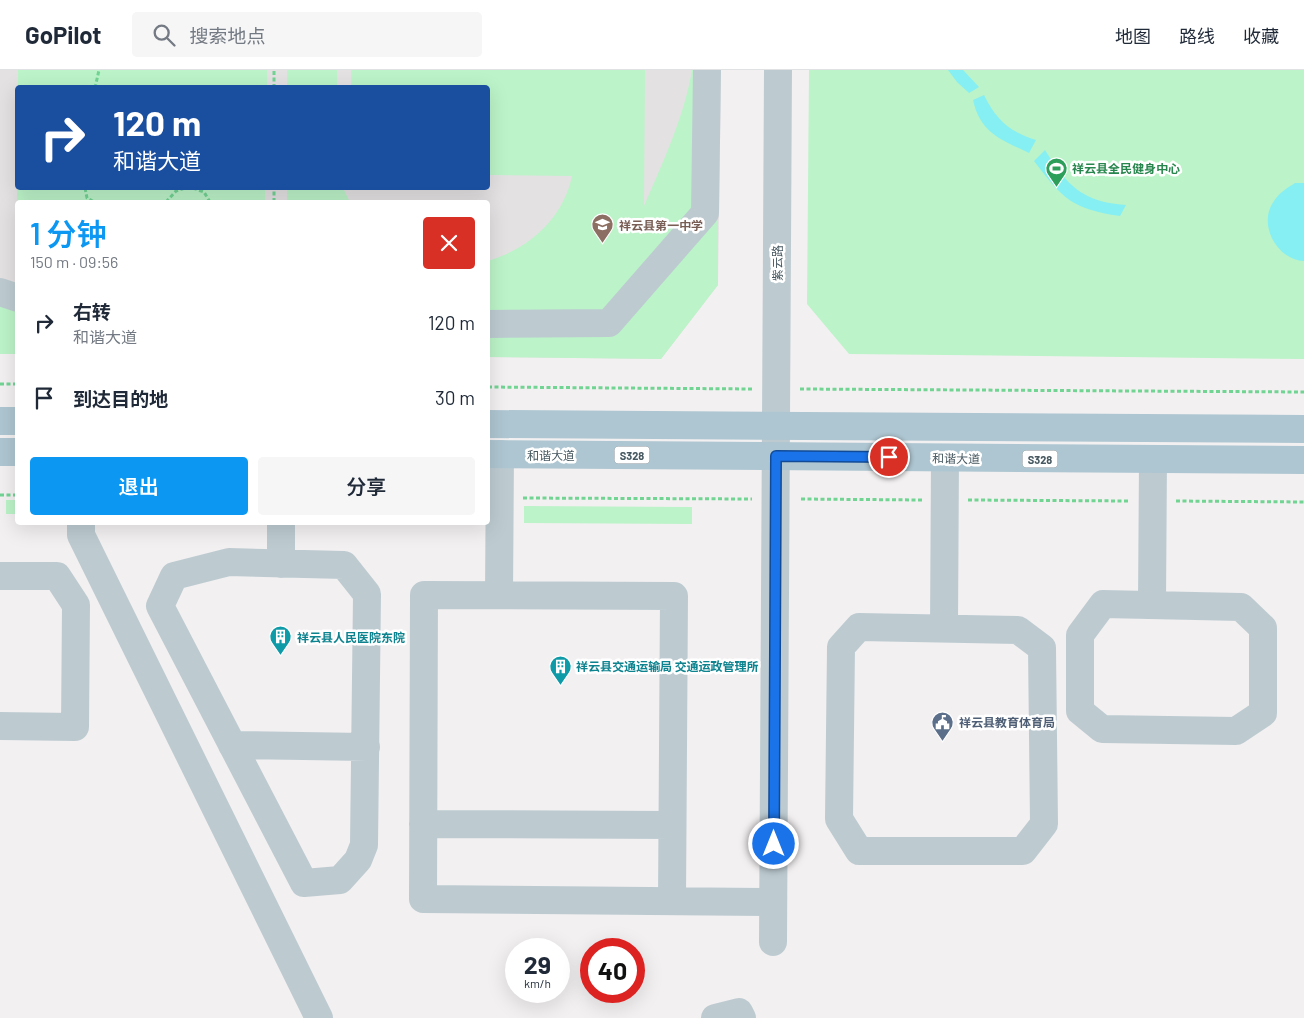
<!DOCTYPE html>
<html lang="zh">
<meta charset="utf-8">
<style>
body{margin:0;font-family:Barlow,"Noto Sans SC",sans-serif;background:#f6f6f7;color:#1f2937;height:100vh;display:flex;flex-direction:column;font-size:19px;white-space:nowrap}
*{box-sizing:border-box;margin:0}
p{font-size:16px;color:#747a83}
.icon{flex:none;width:28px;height:28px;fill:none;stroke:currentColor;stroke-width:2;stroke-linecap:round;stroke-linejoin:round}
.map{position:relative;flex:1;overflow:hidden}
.panel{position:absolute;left:15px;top:130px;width:475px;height:325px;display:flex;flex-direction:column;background:#fff;border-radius:5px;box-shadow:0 5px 20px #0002}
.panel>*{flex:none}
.top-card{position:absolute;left:15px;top:15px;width:475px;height:105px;border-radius:5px;box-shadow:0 5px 20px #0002;background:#1a4fa0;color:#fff;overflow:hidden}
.speed{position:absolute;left:505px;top:868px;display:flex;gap:10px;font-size:25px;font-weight:700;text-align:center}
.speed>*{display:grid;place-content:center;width:65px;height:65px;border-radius:50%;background:#fff;box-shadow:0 5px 20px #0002;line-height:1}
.speed small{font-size:12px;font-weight:400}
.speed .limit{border:8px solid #d22;background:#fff;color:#111}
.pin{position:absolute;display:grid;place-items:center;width:42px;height:42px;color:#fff;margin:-21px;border:2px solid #fff;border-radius:50%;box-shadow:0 1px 5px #0007}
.me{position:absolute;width:55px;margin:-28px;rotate:0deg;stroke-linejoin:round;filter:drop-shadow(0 0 4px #0008)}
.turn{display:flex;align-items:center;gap:18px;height:105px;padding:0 15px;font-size:22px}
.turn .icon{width:65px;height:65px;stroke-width:2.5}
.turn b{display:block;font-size:35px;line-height:42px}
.round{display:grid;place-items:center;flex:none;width:52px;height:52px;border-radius:5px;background:#f6f6f7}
.summary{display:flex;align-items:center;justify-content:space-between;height:85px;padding:0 15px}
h1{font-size:30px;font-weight:600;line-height:38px;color:#0b97f2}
.cta{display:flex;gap:10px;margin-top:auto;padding:10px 15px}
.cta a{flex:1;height:58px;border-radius:5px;background:#0b97f2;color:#fff;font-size:20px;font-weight:600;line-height:58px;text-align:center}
.cta a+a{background:#f6f6f7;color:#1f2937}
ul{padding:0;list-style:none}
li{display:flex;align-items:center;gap:15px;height:75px;padding:0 15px}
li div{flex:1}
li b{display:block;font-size:19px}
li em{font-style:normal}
header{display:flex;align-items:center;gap:30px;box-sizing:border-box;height:70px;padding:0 25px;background:#fff;border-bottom:1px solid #e0e1e3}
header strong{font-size:24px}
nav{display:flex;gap:28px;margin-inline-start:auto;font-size:18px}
.search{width:350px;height:45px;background:#f6f6f7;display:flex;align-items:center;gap:12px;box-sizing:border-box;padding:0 18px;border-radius:5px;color:#747a83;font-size:19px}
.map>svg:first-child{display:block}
.education{fill:#e4e1e3;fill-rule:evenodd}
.green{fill:#bcf3c8}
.water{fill:#86eff3}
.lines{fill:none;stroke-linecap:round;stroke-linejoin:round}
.path{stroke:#71d493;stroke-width:3;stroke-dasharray:4 2.5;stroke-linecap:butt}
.minor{stroke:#bdcbd1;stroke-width:28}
.major{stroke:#aec6d1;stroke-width:28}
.route-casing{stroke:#114b97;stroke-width:12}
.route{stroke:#1a73e8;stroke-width:9}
.labels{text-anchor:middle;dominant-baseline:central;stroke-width:5;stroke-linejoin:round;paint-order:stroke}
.shield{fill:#fff;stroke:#7e8a90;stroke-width:1}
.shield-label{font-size:11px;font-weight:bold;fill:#475860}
.leisure-label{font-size:12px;font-weight:bold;fill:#27864d;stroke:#fff;text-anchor:start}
.education-label{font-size:12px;font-weight:bold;fill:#785e54;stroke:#fff;text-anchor:start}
.street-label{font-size:12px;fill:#475860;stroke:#fff}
.culture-label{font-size:12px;font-weight:bold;fill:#0d838f;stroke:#fff;text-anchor:start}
.service-label{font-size:12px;font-weight:bold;fill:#4e5e75;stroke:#fff;text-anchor:start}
</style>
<header>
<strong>GoPilot</strong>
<div class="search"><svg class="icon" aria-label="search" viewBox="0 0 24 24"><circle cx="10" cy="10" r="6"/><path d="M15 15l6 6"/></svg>搜索地点</div>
<nav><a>地图</a><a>路线</a><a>收藏</a></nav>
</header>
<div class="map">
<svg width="1304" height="948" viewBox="0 0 1304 948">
<rect width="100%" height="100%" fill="#f3f0f1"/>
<path class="education" d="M0,0H721L718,215L661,289L488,287V132H18L17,284H0ZM18,18H488V118H18Z"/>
<path class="green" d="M18,0H267V17H18Z
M287,0H337V17H287Z
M351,0H645L644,136C663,92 684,47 692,0H705L704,127L606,243L488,242V191C528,179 563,149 572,106L488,105V18H351Z
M718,0V215L661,289L488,287V262L615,264L709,146Z
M809,0H1304V289L849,284L807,234Z
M17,46L18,118H265V132H18L17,222Z
M287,118H343L350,132H287Z
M0,236L17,239V284H0Z
M6,430H17V444H6Z
M524,436L692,437V454L524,453Z"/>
<path class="water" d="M948,0H963L979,17L969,23L957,12Z
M984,25C996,50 1010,62 1036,70L1029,83C1002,70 980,63 973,30Z
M1045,80C1067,116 1083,132 1126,135L1120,146C1072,139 1063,129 1034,91Z
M1295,113H1304V191C1277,190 1257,154 1274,131C1279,123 1287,118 1295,113Z"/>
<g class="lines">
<path class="path" d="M95,18L99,0
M274,18V0
M85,118L87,128L94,132
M193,118L204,122L210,132
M166,132L176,121L185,118
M274,132V118
M0,314H18
M488,317L753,319
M800,319L1304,322
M0,425H18
M523,428L752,429
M801,429L922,430
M968,430L1129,431
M1176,431L1304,432"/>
<path class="minor" d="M0,222L18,228
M488,254L609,253L705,143L707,0
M81,452V465L319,948
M229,492L344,495L367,524L364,775L358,790L340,810L304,813L160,536L174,506Z
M281,494V452
M0,506H57L76,535L75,657L0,656
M499,525L500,384
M1103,534L1241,537L1263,558V643L1236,661L1102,659L1080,641V565Z
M1152,534L1153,389
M859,557L1018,560L1042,578L1044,754L1023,781H859L839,749L841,577Z
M944,557L945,388
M232,675L366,677
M423,754L672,755
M672,831L674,526L424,525L423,829L773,832
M773,872L778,0
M715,948L739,942L742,948"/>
<path class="major" d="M0,351H18
M488,354L1304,359
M0,382H18
M488,384L1304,390"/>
</g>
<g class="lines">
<defs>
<path id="route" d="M774,774L776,386L889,387"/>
</defs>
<use href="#route" class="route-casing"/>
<use href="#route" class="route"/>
</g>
<defs>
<symbol id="stadium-pin" viewBox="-11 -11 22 30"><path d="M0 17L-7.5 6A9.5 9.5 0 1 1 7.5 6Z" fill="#2e9e5b" stroke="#fff"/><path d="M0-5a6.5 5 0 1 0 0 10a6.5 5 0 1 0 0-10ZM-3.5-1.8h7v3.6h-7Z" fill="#fff"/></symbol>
<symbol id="school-pin" viewBox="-11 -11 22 30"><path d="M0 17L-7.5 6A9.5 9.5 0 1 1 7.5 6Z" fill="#8d6e63" stroke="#fff"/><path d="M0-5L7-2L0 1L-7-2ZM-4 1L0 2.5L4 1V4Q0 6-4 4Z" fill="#fff"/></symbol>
<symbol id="building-pin" viewBox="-11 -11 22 30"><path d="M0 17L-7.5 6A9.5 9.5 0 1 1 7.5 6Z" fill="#0f9aa8" stroke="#fff"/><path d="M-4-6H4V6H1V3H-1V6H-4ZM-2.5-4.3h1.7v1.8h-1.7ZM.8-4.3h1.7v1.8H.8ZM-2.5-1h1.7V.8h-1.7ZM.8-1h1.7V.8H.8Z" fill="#fff"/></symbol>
<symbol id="civic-pin" viewBox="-11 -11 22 30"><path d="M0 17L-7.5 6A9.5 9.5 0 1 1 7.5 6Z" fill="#5c6f8a" stroke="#fff"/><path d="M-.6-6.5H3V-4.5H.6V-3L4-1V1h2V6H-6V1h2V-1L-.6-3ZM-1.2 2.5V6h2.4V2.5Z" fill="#fff"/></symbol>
</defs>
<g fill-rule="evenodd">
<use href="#stadium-pin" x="1044" y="86" width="25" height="34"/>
<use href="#school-pin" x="590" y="142" width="25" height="34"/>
<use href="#building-pin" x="268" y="554" width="25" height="34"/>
<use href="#building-pin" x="548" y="584" width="25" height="34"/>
<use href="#civic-pin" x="930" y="640" width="25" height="34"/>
</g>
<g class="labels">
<g class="shield">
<rect x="614.5" y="376.5" width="35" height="17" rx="4"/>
<rect x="1022.5" y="380.5" width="35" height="17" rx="4"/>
</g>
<g class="shield-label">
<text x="632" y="385">S328</text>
<text x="1040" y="389">S328</text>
</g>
<g class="leisure-label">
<text x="1072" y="98">祥云县全民健身中心</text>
</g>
<g class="education-label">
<text x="619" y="155">祥云县第一中学</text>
</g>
<g class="street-label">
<text transform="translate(777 193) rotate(-90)">紫云路</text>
<text x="551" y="385">和谐大道</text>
<text transform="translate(956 388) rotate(1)">和谐大道</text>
</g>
<g class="culture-label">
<text x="297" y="567">祥云县人民医院东院</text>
<text x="576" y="596">祥云县交通运输局 交通运政管理所</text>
</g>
<g class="service-label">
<text x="959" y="652">祥云县教育体育局</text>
</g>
</g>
</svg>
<div class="speed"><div>29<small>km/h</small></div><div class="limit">40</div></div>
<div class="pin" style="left:889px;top:387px;background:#d93025"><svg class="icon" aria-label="arrive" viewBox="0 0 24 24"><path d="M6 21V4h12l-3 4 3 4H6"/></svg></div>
<svg class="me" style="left:774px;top:774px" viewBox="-20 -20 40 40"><circle r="17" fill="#1a73e8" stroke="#fff" stroke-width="3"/><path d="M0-11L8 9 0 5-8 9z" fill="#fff"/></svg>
<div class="top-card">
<div class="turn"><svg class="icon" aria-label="right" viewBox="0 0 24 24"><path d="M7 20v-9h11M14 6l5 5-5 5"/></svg><div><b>120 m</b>和谐大道</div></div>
</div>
<section class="panel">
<div class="summary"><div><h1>1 分钟</h1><p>150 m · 09:56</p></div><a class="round" style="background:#d93025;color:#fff"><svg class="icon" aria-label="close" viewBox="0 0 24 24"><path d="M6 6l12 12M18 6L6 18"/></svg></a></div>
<ul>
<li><svg class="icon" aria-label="right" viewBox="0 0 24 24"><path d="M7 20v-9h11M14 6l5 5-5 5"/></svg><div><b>右转</b><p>和谐大道</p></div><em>120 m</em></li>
<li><svg class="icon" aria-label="arrive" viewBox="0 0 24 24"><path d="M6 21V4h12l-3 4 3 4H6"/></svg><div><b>到达目的地</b></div><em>30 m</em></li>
</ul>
<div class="cta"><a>退出</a><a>分享</a></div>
</section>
</div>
